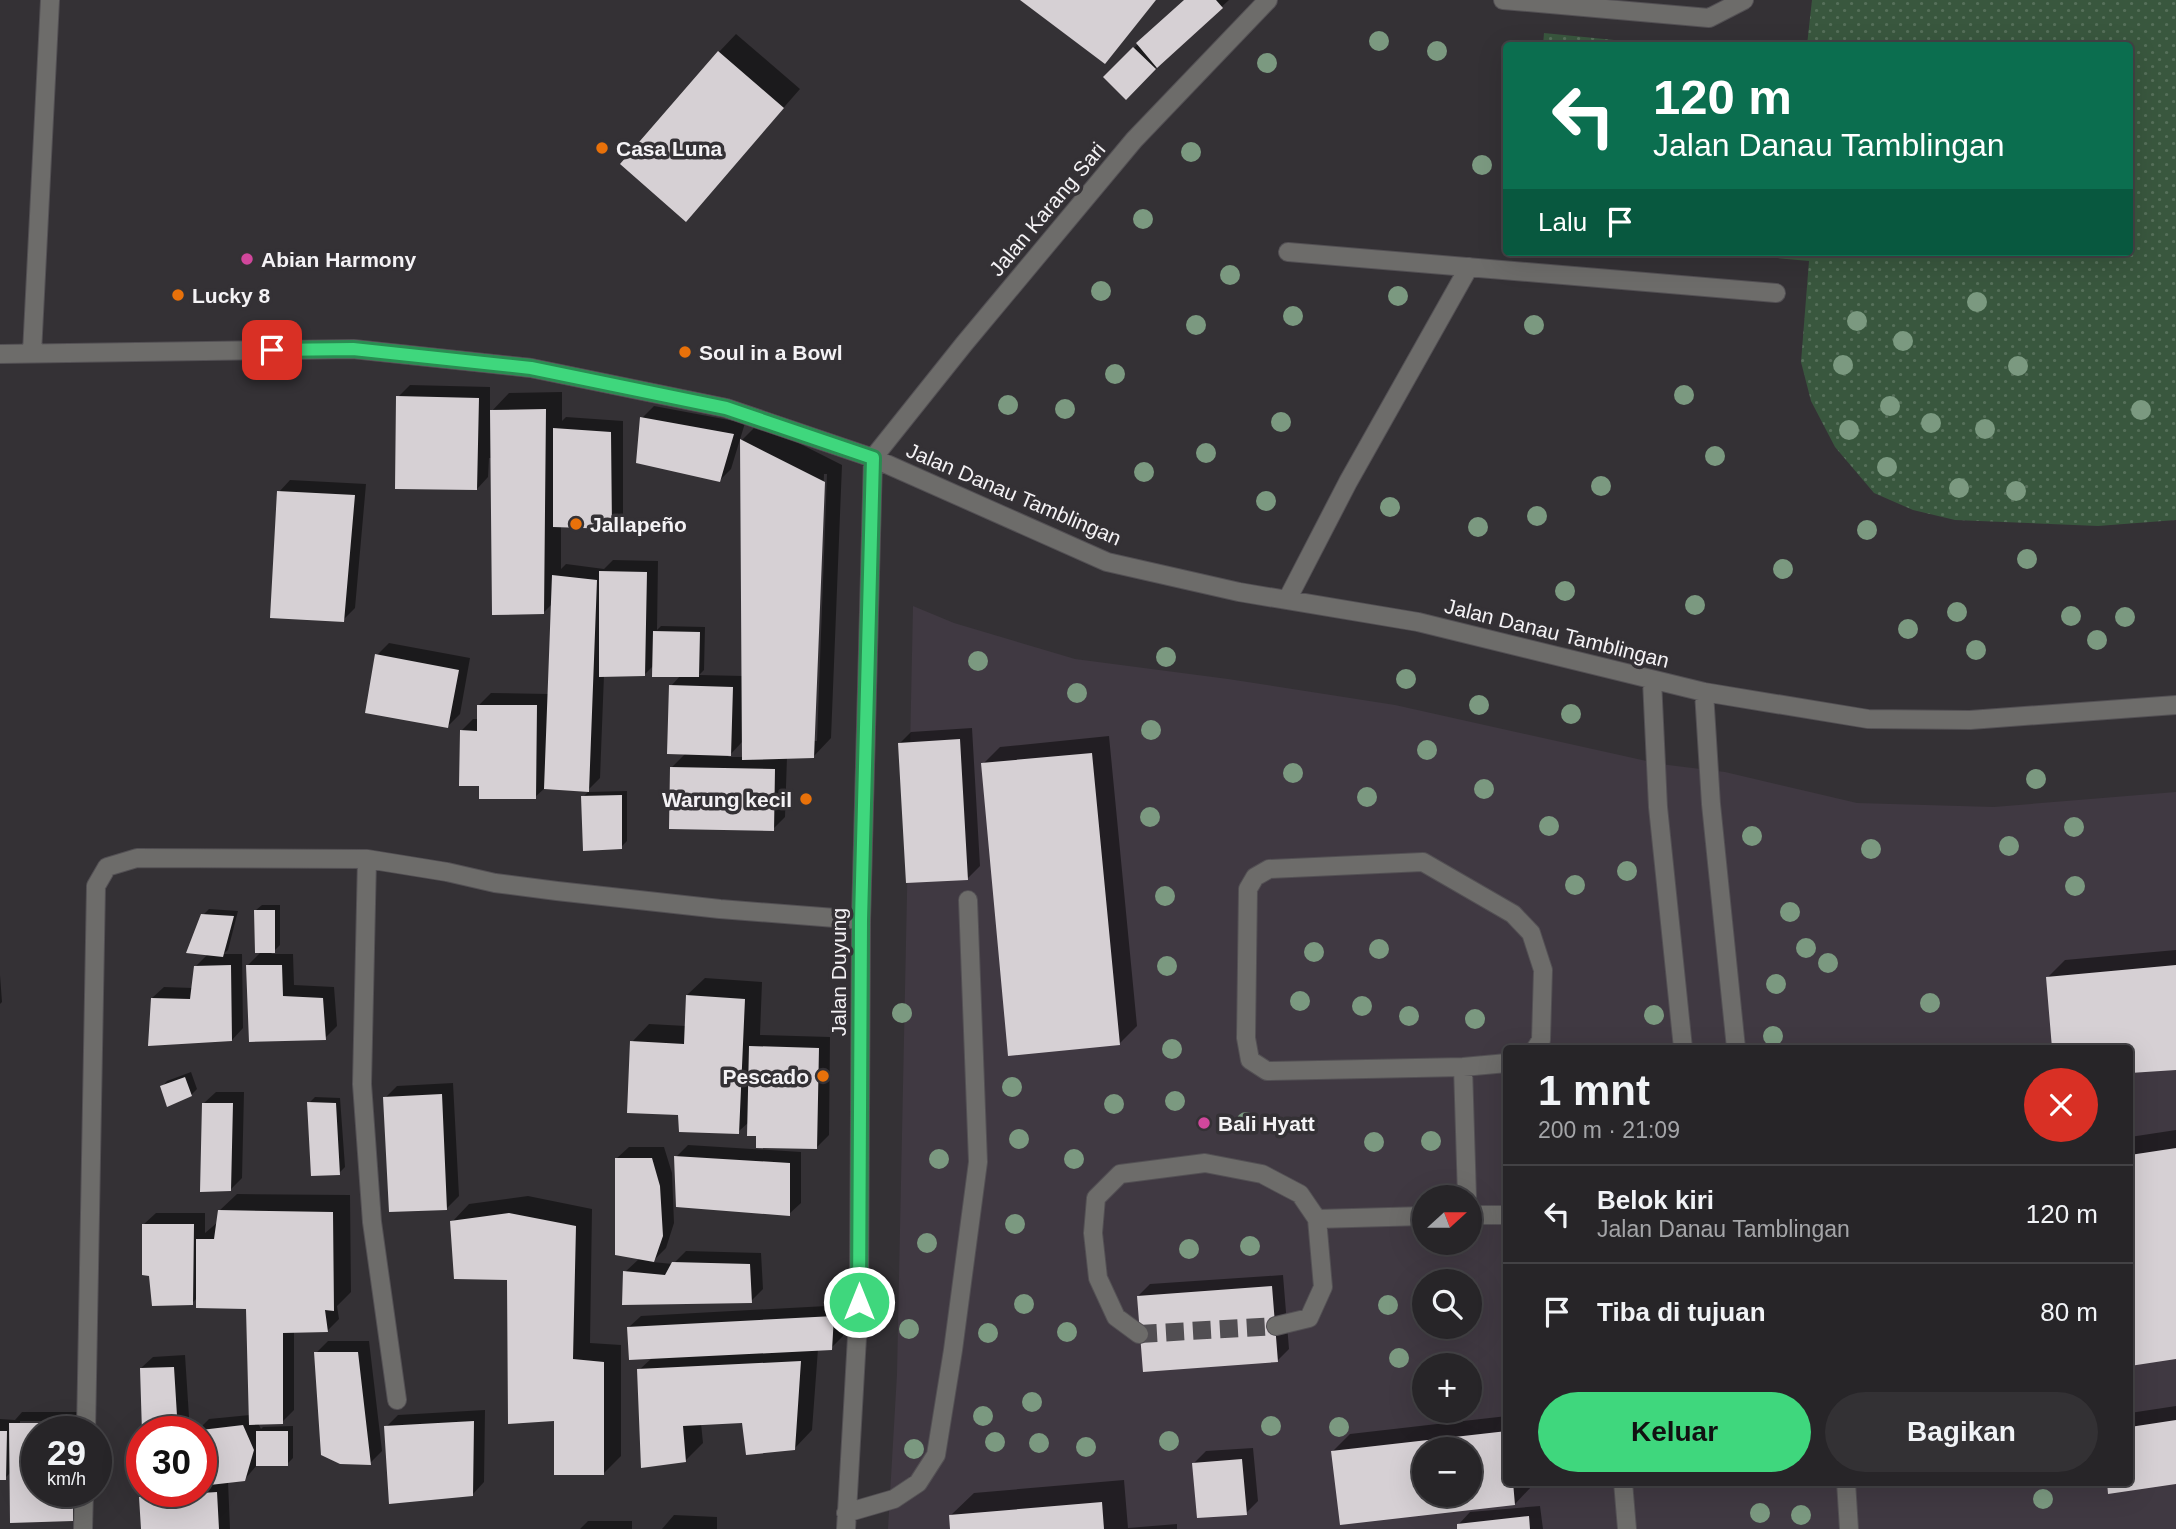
<!DOCTYPE html>
<html lang="id">
<meta charset="utf-8">
<style>
body{margin:0;font-family:Helvetica,sans-serif;background:#333134;color:#f1f3f6;height:100vh;display:flex;flex-direction:column;font-size:26px;white-space:nowrap}
*{box-sizing:border-box;margin:0}
p{font-size:23px;color:#a4a5a8}
.icon{flex:none;width:38px;height:38px;fill:none;stroke:currentColor;stroke-width:2;stroke-linecap:round;stroke-linejoin:round}
.map{position:relative;flex:1;overflow:hidden}
.panel{position:absolute;left:1503px;top:1045px;width:630px;height:441px;display:flex;flex-direction:column;background:#272528;border-radius:7px;box-shadow:0 7px 28px #0002,0 0 0 2px #434245}
.panel>*{flex:none}
.guide{position:absolute;left:1503px;top:42px;width:630px;height:214px;border-radius:7px;box-shadow:0 7px 28px #0002,0 0 0 2px #434245;background:#0b6e4f;color:#fff;overflow:hidden}
.needle{width:46px;rotate:69deg}
.buttons{position:absolute;left:1412px;top:1185px;display:grid;gap:14px}
.buttons a{display:grid;place-items:center;width:70px;height:70px;border-radius:50%;background:#272528;box-shadow:0 7px 28px #0002,0 0 0 2px #434245;font-size:35px}
.speed{position:absolute;left:21px;top:1416px;display:flex;gap:14px;font-size:35px;font-weight:700;text-align:center}
.speed>*{display:grid;place-content:center;width:91px;height:91px;border-radius:50%;background:#272528;box-shadow:0 7px 28px #0002,0 0 0 2px #434245;line-height:1}
.speed small{font-size:18px;font-weight:400}
.speed .limit{border:10px solid #d22;background:#fff;color:#111}
.pin{position:absolute;display:grid;place-items:center;width:60px;height:60px;color:#fff;margin:-30px;border-radius:14px;box-shadow:0 4px 10px #0006}
.me{position:absolute;width:77px;margin:-38px;rotate:0deg;stroke-linejoin:round;filter:drop-shadow(0 0 5px #0008)}
.turn{display:flex;align-items:center;gap:24px;height:147px;padding:0 35px;font-size:32px}
.turn .icon{width:91px;height:91px;stroke-width:2.5}
.turn b{display:block;font-size:49px;line-height:60px}
.then{display:flex;align-items:center;height:66px;padding:0 35px;background:#0003;gap:14px;font-size:26px}
.round{display:grid;place-items:center;flex:none;width:74px;height:74px;border-radius:37px;background:#333134}
.head{display:flex;align-items:center;justify-content:space-between;height:119px;padding:0 35px}
h1{font-size:42px;font-weight:800;line-height:52px}
.cta{display:flex;gap:14px;margin-top:auto;padding:14px 35px}
.cta a{flex:1;height:80px;border-radius:42px;background:#3fd77d;color:#111;font-size:28px;font-weight:800;line-height:80px;text-align:center}
.cta a+a{background:#333134;color:#f1f3f6}
ul{padding:0;list-style:none}
li{display:flex;align-items:center;gap:21px;height:98px;padding:0 35px;border-top:2px solid #434245}
li div{flex:1}
li b{display:block;font-size:26px}
li em{font-style:normal}
.map>svg:first-child{display:block}
.built{fill:#403942;fill-rule:evenodd}
.grass{fill:url(#grass-dots)}
.shadow{fill:#0007;fill-rule:evenodd}
.building{fill:#d6d0d4;fill-rule:evenodd}
.lines{fill:none;stroke-linecap:round;stroke-linejoin:round}
.minor-tunnel{stroke:#514e52;stroke-width:18;stroke-dasharray:18 9;stroke-linecap:butt}
.minor-casing{stroke:#535054;stroke-width:20}
.minor{stroke:#6d6c6a;stroke-width:18}
.tree{fill:#7b9980}
.route-casing{stroke:#298c51;stroke-width:18}
.route{stroke:#3fd77d;stroke-width:12}
.food-dot{fill:#e8710a;stroke:#343135;stroke-width:2.5}
.hotel-dot{fill:#d1479c;stroke:#343135;stroke-width:2.5}
.labels{text-anchor:middle;dominant-baseline:central;stroke-width:7;stroke-linejoin:round;paint-order:stroke}
.poi-label{font-size:21px;font-weight:bold;fill:#f4f2f5;stroke:#343135;text-anchor:start}
.street-label{font-size:21px;fill:#f4f2f5;stroke:#343135}
</style>
<div class="map">
<svg width="2176" height="1529" viewBox="0 0 2176 1529">
<defs>
<pattern id="grass-dots" width="8" height="8" patternUnits="userSpaceOnUse" patternTransform="scale(1.75)"><rect width="8" height="8" fill="#39573e"/><path d="M2 2h.1M6 6h.1" fill="none" stroke="#56705a" stroke-width="1.8" stroke-linecap="round"/></pattern>
</defs>
<rect width="100%" height="100%" fill="#343135"/>
<path class="built" d="M913,606L954,623L1075,659L1228,679L1395,705L1660,764L1725,772L1857,803L1994,807L2176,792V1529H888L897,1374ZM1507,1048H2130V1482H1507ZM1424,1197H1470V1242H1424ZM1424,1281H1470V1326H1424ZM1424,1365H1470V1410H1424ZM1424,1449H1470V1494H1424Z"/>
<path class="grass" d="M1812,0H2176V520L2098,526L1955,520L1913,510L1874,493L1835,447L1811,401L1801,362L1809,261L1711,252H2130V46L1807,45Z
M1544,33L1664,45H1543Z"/>
<path class="shadow" d="M1023,0H1156L1105,62Z
M1185,0H1229L1159,64L1126,98L1105,77L1150,32Z
M736,34L800,89L686,219L719,52Z
M410,385L490,387V413L509,393L562,392V421L566,417L623,421V516L611,527L561,525V569L566,564L604,569L613,560L658,561L657,630L661,626L705,627L704,670L699,675L743,676L742,440L759,423L842,465L831,738L814,756L787,757L785,817L773,829L672,767L686,753L671,686L681,675L654,665L644,675H604L600,778L588,790L545,788L535,797L481,784L461,731L473,719H479V705L491,693L549,694L553,603L543,613L492,458H489L488,477L477,489L398,397ZM824,474H827L817,741H813ZM743,741V757H728Z
M654,406L745,423L731,469L719,481L642,418Z
M290,480L366,484L355,608L343,620L279,492Z
M389,643L470,658L460,714L448,726L377,655Z
M972,728L980,866L968,878L899,744L911,732Z
M1109,736L1137,1026L1119,1044L983,764L1000,747Z
M627,791V841L621,847L583,797L588,792Z
M262,905H280V945L271,954H293L294,985L334,987L337,1026L325,1038L248,965L262,951L256,910Z
M209,909L238,911L228,950L223,954H242L243,1028L232,1040L152,998L164,987L193,988L195,967L208,954L203,915Z
M2176,950V1068L2130,1072V1048H2054L2048,977L2065,960Z
M0,975L2,1002L0,1004Z
M705,978L762,982L760,1035L830,1037L829,1135L817,1147L757,1135L749,1122L738,1132L680,1113L632,1042L649,1024L686,1026L687,995Z
M191,1072L197,1089L191,1095L162,1087L167,1081Z
M453,1083L459,1196L447,1208L385,1098L397,1086Z
M216,1092H244L242,1178L230,1190L204,1103Z
M315,1097L340,1098L345,1167L339,1173L309,1103Z
M2176,1130V1357L2130,1364V1137Z
M688,1145L801,1152V1203L789,1214L676,1157Z
M629,1147H664L672,1173L674,1223L666,1248L652,1262L673,1264L686,1251L761,1253L763,1289L751,1301L625,1272L640,1258L617,1158Z
M237,1194L350,1195L351,1292L337,1306L339,1319L327,1331H294V1410L282,1422L258,1423L261,1429L263,1427L293,1426V1458L287,1464H258L245,1479L228,1481L230,1529H143L141,1498L147,1491H201V1432L197,1431L209,1419L250,1415L248,1307L198,1297L192,1303L144,1224L156,1213H205V1233L218,1222L219,1211Z
M528,1196L592,1209L590,1343L621,1345V1456L604,1473L556,1419L509,1278L452,1222L469,1204Z
M1283,1275L1289,1349L1277,1361L1138,1296L1150,1284Z
M845,1305L843,1336L831,1348L818,1349L812,1430L795,1448L743,1421L701,1423L703,1443L685,1461L639,1370L652,1358L629,1327L641,1316Z
M328,1341H369L382,1451L370,1463L316,1353Z
M185,1355L190,1432H144L141,1368L153,1357Z
M2176,1406V1482H2130V1413Z
M485,1410L484,1482L473,1494L386,1427L398,1415Z
M22,1412H83V1432H37V1491H84V1508L73,1520L11,1472L5,1478H0V1419L15,1420ZM20,1421H81V1425H20Z
M1507,1416V1482H1532V1486L1515,1504L1341,1523L1333,1451L1350,1434ZM1424,1449H1470V1494H1424Z
M1253,1448L1258,1501L1246,1513L1194,1463L1206,1451Z
M1124,1480L1128,1528L1177,1524V1529H952L951,1515L974,1493Z
M1540,1506L1543,1529H1459V1524L1470,1512Z
M674,1515L717,1517V1529H662Z
M588,1521H632V1529H580Z"/>
<path class="building" d="M1020,0H1156L1105,64Z
M1184,0H1216L1223,8L1157,68L1136,43Z
M1133,47L1156,69L1126,100L1103,77Z
M718,51L784,108L686,222L620,164Z
M396,396L479,398L477,490L395,489Z
M546,409L544,614L492,615L490,410Z
M640,417L734,434L720,482L636,463Z
M553,428L611,432L612,529L553,527Z
M740,439L825,482L814,758L742,760Z
M277,491L355,495L344,622L270,618Z
M599,571L647,572L645,676L599,677Z
M552,575L597,580L589,792L544,789Z
M653,631L700,632L699,677H652Z
M375,654L459,670L448,728L365,713Z
M669,685L733,687L731,756L667,754Z
M477,705H537L536,799H479V786H459L460,730L477,731Z
M960,739L968,880L906,883L898,743Z
M1092,753L1120,1045L1008,1056L981,763Z
M670,767L775,769L774,831L669,829Z
M622,795V849L583,851L581,796Z
M254,910H275V953H255Z
M201,914L234,916L223,957L186,953Z
M231,965L232,1041L148,1046L151,998L190,999L194,966Z
M246,965H282L283,996L323,998L326,1040L249,1042Z
M2176,965V1070L2130,1073V1048H2052L2046,977Z
M686,995L745,999L739,1134L679,1132L678,1115L627,1113L630,1041L684,1044Z
M749,1046L819,1048L817,1149L756,1148V1136H747Z
M185,1077L192,1096L167,1107L160,1086Z
M442,1094L447,1210L389,1212L383,1097Z
M307,1102L336,1103L340,1175L311,1176Z
M202,1103H233L231,1191L200,1192Z
M2176,1148V1359L2130,1366V1155Z
M674,1156L790,1163V1216L676,1207Z
M615,1158H652L660,1186L663,1236L654,1262L615,1255Z
M218,1210L333,1212L334,1311L325,1310L328,1332L283,1333V1424L249,1425L246,1309L196,1308V1239H214Z
M509,1213L576,1226L573,1359L604,1362V1475H554V1421L508,1424L507,1280L454,1279L450,1221Z
M142,1224H194L193,1305L152,1306L149,1276L142,1275Z
M672,1262L750,1264L752,1303L622,1305L623,1271L665,1275Z
M1272,1286L1278,1362L1143,1372L1137,1296Z
M834,1316L832,1350L629,1360L627,1327Z
M314,1352H358L371,1465L340,1464L321,1455Z
M801,1361L795,1450L746,1455L742,1423L683,1426L686,1462L641,1468L637,1369Z
M174,1367L178,1432H142L140,1368Z
M2176,1420V1484L2108,1494L2107,1482H2130V1427Z
M474,1421L473,1496L389,1504L384,1426Z
M9,1423H72V1432H37V1491H73V1521L10,1523Z
M243,1425L254,1450L245,1481L201,1486V1430Z
M0,1431H7L6,1480H0Z
M256,1431H288V1466H256Z
M1507,1431V1482H1513L1515,1505L1340,1525L1331,1451ZM1424,1449H1470V1494H1424Z
M1242,1459L1247,1515L1197,1518L1192,1463Z
M217,1492L219,1529H141L139,1497Z
M1102,1502L1104,1529H950L949,1515Z
M1529,1516L1530,1529H1457V1524Z"/>
<g class="lines">
<path class="minor-tunnel" d="M1139,1334L1276,1326"/>
<defs>
<path id="minor" d="M1503,0L1709,18L1744,0
M1288,252L1776,293
M32,353L50,0
M0,354L353,349L531,368L726,408L873,458L1107,562L1239,592L1418,622L1704,692L1868,719L1970,720L2176,705
M1287,600L1348,482L1469,267
M1652,680L1658,807L1683,1048
M1704,692L1711,804L1736,1048
M367,859L362,1084L372,1222L397,1400
M1507,1063L1463,1067L1267,1071L1250,1060L1246,1038L1248,889L1255,877L1269,869L1423,862L1513,914L1531,933L1543,970L1541,1040L1536,1048
M1463,1067L1467,1197
M1470,1215H1507
M1276,1326L1309,1318L1323,1287L1317,1219
M1139,1334L1116,1317L1098,1278L1093,1233L1096,1198L1120,1174L1205,1163L1262,1174L1300,1194L1317,1219L1424,1216
M86,1432L96,886L107,867L137,858L367,859L447,872L495,883L557,891L720,909L861,920
M1623,1482L1627,1529
M1846,1482L1849,1529
M846,1513L894,1499L918,1483L936,1455L953,1350L978,1162L968,900
M83,1529L84,1491
M846,1529L859,1302L861,920L873,458L964,344L1134,140L1268,0"/>
</defs>
<use href="#minor" class="minor-casing"/>
<use href="#minor" class="minor"/>
</g>
<g class="tree">
<circle cx="1379" cy="41" r="10"/>
<circle cx="1437" cy="51" r="10"/>
<circle cx="1267" cy="63" r="10"/>
<circle cx="1191" cy="152" r="10"/>
<circle cx="1482" cy="165" r="10"/>
<circle cx="1143" cy="219" r="10"/>
<circle cx="1230" cy="275" r="10"/>
<circle cx="1101" cy="291" r="10"/>
<circle cx="1398" cy="296" r="10"/>
<circle cx="1977" cy="302" r="10"/>
<circle cx="1293" cy="316" r="10"/>
<circle cx="1857" cy="321" r="10"/>
<circle cx="1196" cy="325" r="10"/>
<circle cx="1534" cy="325" r="10"/>
<circle cx="1903" cy="341" r="10"/>
<circle cx="1843" cy="365" r="10"/>
<circle cx="2018" cy="366" r="10"/>
<circle cx="1115" cy="374" r="10"/>
<circle cx="1684" cy="395" r="10"/>
<circle cx="1008" cy="405" r="10"/>
<circle cx="1890" cy="406" r="10"/>
<circle cx="1065" cy="409" r="10"/>
<circle cx="2141" cy="410" r="10"/>
<circle cx="1281" cy="422" r="10"/>
<circle cx="1931" cy="423" r="10"/>
<circle cx="1985" cy="429" r="10"/>
<circle cx="1849" cy="430" r="10"/>
<circle cx="1206" cy="453" r="10"/>
<circle cx="1715" cy="456" r="10"/>
<circle cx="1887" cy="467" r="10"/>
<circle cx="1144" cy="472" r="10"/>
<circle cx="1601" cy="486" r="10"/>
<circle cx="1959" cy="488" r="10"/>
<circle cx="2016" cy="491" r="10"/>
<circle cx="1266" cy="501" r="10"/>
<circle cx="1390" cy="507" r="10"/>
<circle cx="1537" cy="516" r="10"/>
<circle cx="1478" cy="527" r="10"/>
<circle cx="1867" cy="530" r="10"/>
<circle cx="2027" cy="559" r="10"/>
<circle cx="1783" cy="569" r="10"/>
<circle cx="1565" cy="591" r="10"/>
<circle cx="1695" cy="605" r="10"/>
<circle cx="1957" cy="612" r="10"/>
<circle cx="2071" cy="616" r="10"/>
<circle cx="2125" cy="617" r="10"/>
<circle cx="1908" cy="629" r="10"/>
<circle cx="2097" cy="640" r="10"/>
<circle cx="1976" cy="650" r="10"/>
<circle cx="1166" cy="657" r="10"/>
<circle cx="978" cy="661" r="10"/>
<circle cx="1406" cy="679" r="10"/>
<circle cx="1077" cy="693" r="10"/>
<circle cx="1479" cy="705" r="10"/>
<circle cx="1571" cy="714" r="10"/>
<circle cx="1151" cy="730" r="10"/>
<circle cx="1427" cy="750" r="10"/>
<circle cx="1293" cy="773" r="10"/>
<circle cx="2036" cy="779" r="10"/>
<circle cx="1484" cy="789" r="10"/>
<circle cx="1367" cy="797" r="10"/>
<circle cx="1150" cy="817" r="10"/>
<circle cx="1549" cy="826" r="10"/>
<circle cx="2074" cy="827" r="10"/>
<circle cx="1752" cy="836" r="10"/>
<circle cx="2009" cy="846" r="10"/>
<circle cx="1871" cy="849" r="10"/>
<circle cx="1627" cy="871" r="10"/>
<circle cx="1575" cy="885" r="10"/>
<circle cx="2075" cy="886" r="10"/>
<circle cx="1165" cy="896" r="10"/>
<circle cx="1790" cy="912" r="10"/>
<circle cx="1806" cy="948" r="10"/>
<circle cx="1379" cy="949" r="10"/>
<circle cx="1314" cy="952" r="10"/>
<circle cx="1828" cy="963" r="10"/>
<circle cx="1167" cy="966" r="10"/>
<circle cx="1776" cy="984" r="10"/>
<circle cx="1300" cy="1001" r="10"/>
<circle cx="1930" cy="1003" r="10"/>
<circle cx="1362" cy="1006" r="10"/>
<circle cx="902" cy="1013" r="10"/>
<circle cx="1654" cy="1015" r="10"/>
<circle cx="1409" cy="1016" r="10"/>
<circle cx="1475" cy="1019" r="10"/>
<circle cx="1773" cy="1036" r="10"/>
<circle cx="1172" cy="1049" r="10"/>
<circle cx="1012" cy="1087" r="10"/>
<circle cx="1175" cy="1101" r="10"/>
<circle cx="1114" cy="1104" r="10"/>
<circle cx="1246" cy="1122" r="10"/>
<circle cx="1019" cy="1139" r="10"/>
<circle cx="1431" cy="1141" r="10"/>
<circle cx="1374" cy="1142" r="10"/>
<circle cx="939" cy="1159" r="10"/>
<circle cx="1074" cy="1159" r="10"/>
<circle cx="1015" cy="1224" r="10"/>
<circle cx="927" cy="1243" r="10"/>
<circle cx="1250" cy="1246" r="10"/>
<circle cx="1189" cy="1249" r="10"/>
<circle cx="1024" cy="1304" r="10"/>
<circle cx="1388" cy="1305" r="10"/>
<circle cx="909" cy="1329" r="10"/>
<circle cx="1067" cy="1332" r="10"/>
<circle cx="988" cy="1333" r="10"/>
<circle cx="1399" cy="1358" r="10"/>
<circle cx="1032" cy="1402" r="10"/>
<circle cx="983" cy="1416" r="10"/>
<circle cx="1271" cy="1426" r="10"/>
<circle cx="1339" cy="1427" r="10"/>
<circle cx="1169" cy="1441" r="10"/>
<circle cx="995" cy="1442" r="10"/>
<circle cx="1039" cy="1443" r="10"/>
<circle cx="1086" cy="1447" r="10"/>
<circle cx="914" cy="1449" r="10"/>
<circle cx="2043" cy="1499" r="10"/>
<circle cx="1760" cy="1513" r="10"/>
<circle cx="1801" cy="1515" r="10"/>
</g>
<g class="lines">
<defs>
<path id="route" d="M272,350L353,349L531,368L726,408L873,458L861,920L859,1302"/>
</defs>
<use href="#route" class="route-casing"/>
<use href="#route" class="route"/>
</g>
<g class="food-dot">
<circle cx="602" cy="148" r="7"/>
<circle cx="178" cy="295" r="7"/>
<circle cx="685" cy="352" r="7"/>
<circle cx="576" cy="524" r="7"/>
<circle cx="806" cy="799" r="7"/>
<circle cx="823" cy="1076" r="7"/>
</g>
<g class="hotel-dot">
<circle cx="247" cy="259" r="7"/>
<circle cx="1204" cy="1123" r="7"/>
</g>
<g class="labels">
<g class="poi-label">
<text x="616" y="148">Casa Luna</text>
<text x="261" y="259">Abian Harmony</text>
<text x="192" y="295">Lucky 8</text>
<text x="699" y="352">Soul in a Bowl</text>
<text x="590" y="524">Jallapeño</text>
<text x="792" y="799" text-anchor="end">Warung kecil</text>
<text x="809" y="1076" text-anchor="end">Pescado</text>
<text x="1218" y="1123">Bali Hyatt</text>
</g>
<g class="street-label">
<text transform="translate(1047 209) rotate(-50)">Jalan Karang Sari</text>
<text transform="translate(1014 494) rotate(23)">Jalan Danau Tamblingan</text>
<text transform="translate(1557 633) rotate(14)">Jalan Danau Tamblingan</text>
<text transform="translate(838 972) rotate(-90)">Jalan Duyung</text>
</g>
</g>
</svg>
<div class="buttons">
<a><svg class="needle" viewBox="-14 -14 28 28"><path d="M0-13l5 13h-10z" fill="#e53935"/><path d="M0 13l5-13h-10z" fill="#a4a5a8"/></svg></a>
<a><svg class="icon" aria-label="search" viewBox="0 0 24 24"><circle cx="10" cy="10" r="6"/><path d="M15 15l6 6"/></svg></a>
<a>+</a>
<a>−</a>
</div>
<div class="speed"><div>29<small>km/h</small></div><div class="limit">30</div></div>
<div class="pin" style="left:272px;top:350px;background:#d93025"><svg class="icon" aria-label="arrive" viewBox="0 0 24 24"><path d="M6 21V4h12l-3 4 3 4H6"/></svg></div>
<svg class="me" style="left:859px;top:1302px" viewBox="-20 -20 40 40"><circle r="17" fill="#3fd77d" stroke="#fff" stroke-width="3"/><path d="M0-11L8 9 0 5-8 9z" fill="#fff"/></svg>
<div class="guide">
<div class="turn"><svg class="icon" aria-label="left" viewBox="0 0 24 24"><path d="M17 20v-9H6M10 6l-5 5 5 5"/></svg><div><b>120 m</b>Jalan Danau Tamblingan</div></div>
<div class="then">Lalu<svg class="icon" aria-label="arrive" viewBox="0 0 24 24"><path d="M6 21V4h12l-3 4 3 4H6"/></svg></div>
</div>
<section class="panel">
<div class="head"><div><h1>1 mnt</h1><p>200 m · 21:09</p></div><a class="round" style="background:#d93025;color:#fff"><svg class="icon" aria-label="close" viewBox="0 0 24 24"><path d="M6 6l12 12M18 6L6 18"/></svg></a></div>
<ul>
<li><svg class="icon" aria-label="left" viewBox="0 0 24 24"><path d="M17 20v-9H6M10 6l-5 5 5 5"/></svg><div><b>Belok kiri</b><p>Jalan Danau Tamblingan</p></div><em>120 m</em></li>
<li><svg class="icon" aria-label="arrive" viewBox="0 0 24 24"><path d="M6 21V4h12l-3 4 3 4H6"/></svg><div><b>Tiba di tujuan</b></div><em>80 m</em></li>
</ul>
<div class="cta"><a>Keluar</a><a>Bagikan</a></div>
</section>
</div>
